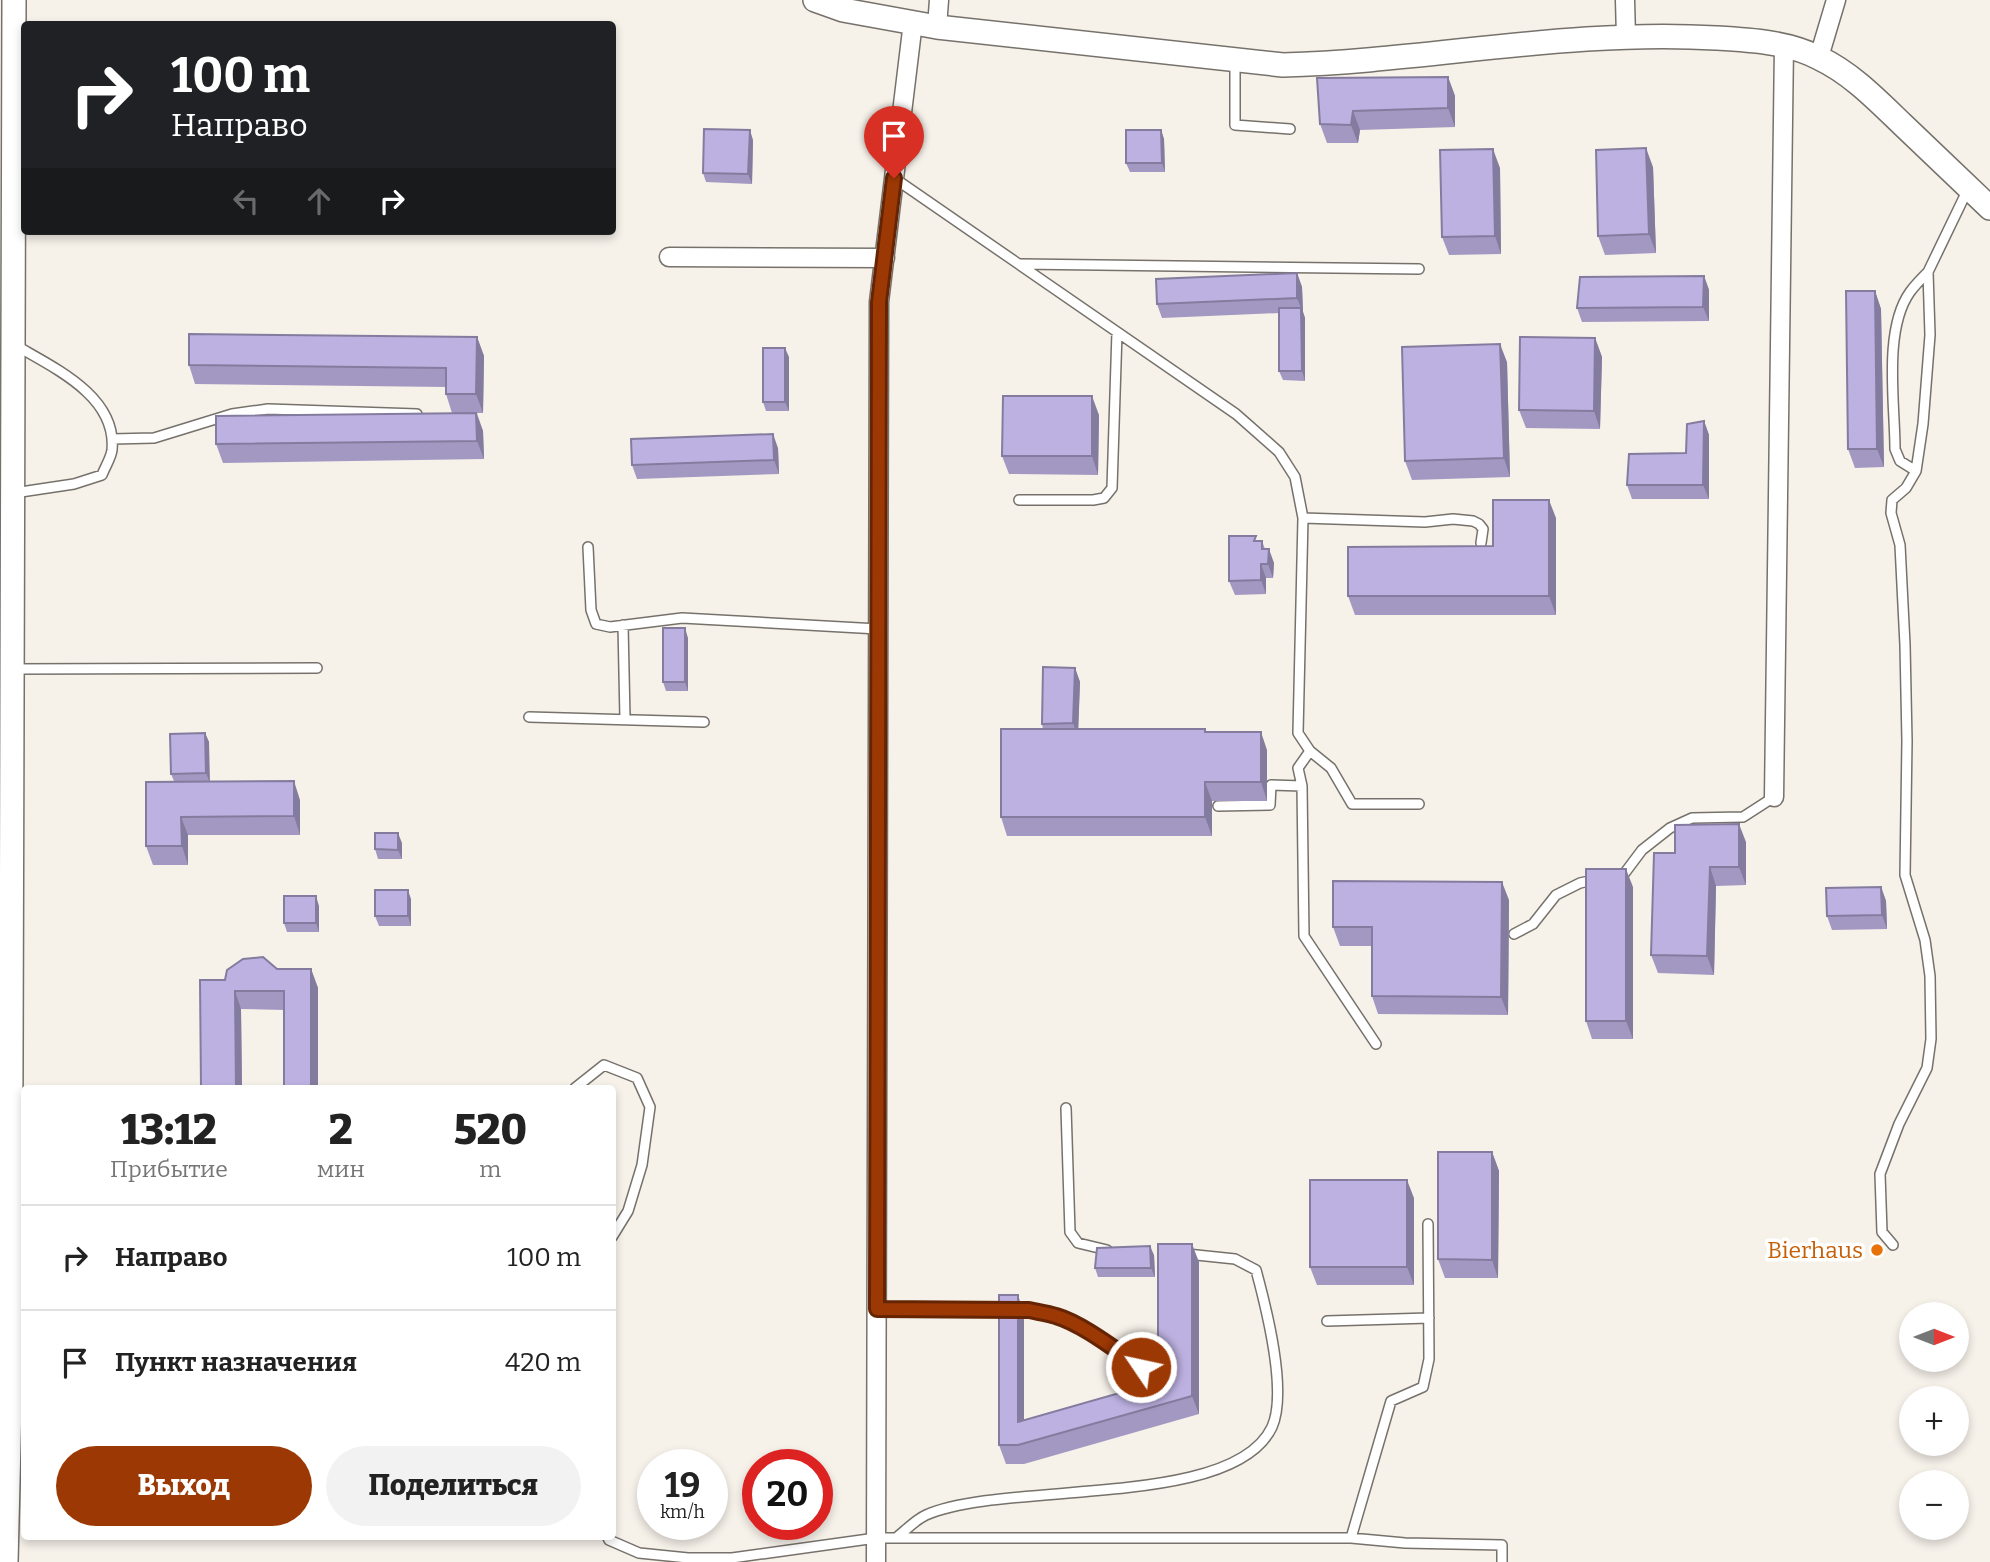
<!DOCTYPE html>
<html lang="ru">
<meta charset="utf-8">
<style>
body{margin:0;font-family:Bitter,serif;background:#f2f2f2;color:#222;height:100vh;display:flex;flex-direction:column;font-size:26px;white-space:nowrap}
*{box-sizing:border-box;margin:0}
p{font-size:23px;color:#767676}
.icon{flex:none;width:38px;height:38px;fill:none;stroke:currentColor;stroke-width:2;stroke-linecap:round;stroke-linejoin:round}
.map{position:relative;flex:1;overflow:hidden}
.drawer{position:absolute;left:21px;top:1085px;width:595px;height:455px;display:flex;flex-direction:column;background:#fff;border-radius:7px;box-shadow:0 4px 10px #0003}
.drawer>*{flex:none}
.guide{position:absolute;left:21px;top:21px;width:595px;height:214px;border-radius:7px;box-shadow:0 4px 10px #0003;background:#202124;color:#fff;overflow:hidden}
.needle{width:46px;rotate:90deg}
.fabs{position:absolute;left:1899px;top:1302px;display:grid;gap:14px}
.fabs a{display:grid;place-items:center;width:70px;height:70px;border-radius:50%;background:#fff;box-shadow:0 4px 10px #0003;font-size:35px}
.speed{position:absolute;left:637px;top:1449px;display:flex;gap:14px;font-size:35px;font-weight:700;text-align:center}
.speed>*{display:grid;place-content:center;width:91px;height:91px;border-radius:50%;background:#fff;box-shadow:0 4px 10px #0003;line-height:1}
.speed small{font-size:18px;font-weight:400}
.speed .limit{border:10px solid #d22;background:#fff;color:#111}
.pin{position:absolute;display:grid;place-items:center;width:60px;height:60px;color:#fff;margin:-72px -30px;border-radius:50% 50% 50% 0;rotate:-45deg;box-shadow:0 0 7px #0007}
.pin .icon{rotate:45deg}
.me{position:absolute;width:77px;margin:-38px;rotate:304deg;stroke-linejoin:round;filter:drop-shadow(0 0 5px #0008)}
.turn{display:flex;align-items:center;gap:24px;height:147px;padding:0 35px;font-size:32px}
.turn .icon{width:91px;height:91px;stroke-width:2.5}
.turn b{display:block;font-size:49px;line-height:60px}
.lanes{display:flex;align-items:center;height:66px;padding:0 35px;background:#0003;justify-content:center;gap:35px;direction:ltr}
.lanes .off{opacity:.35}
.eta{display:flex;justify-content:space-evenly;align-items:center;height:119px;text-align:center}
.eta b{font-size:42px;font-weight:800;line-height:49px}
.cta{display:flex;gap:14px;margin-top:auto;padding:14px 35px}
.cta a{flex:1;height:80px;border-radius:42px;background:#9c3804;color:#fff;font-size:28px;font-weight:800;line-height:80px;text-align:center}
.cta a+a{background:#f2f2f2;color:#222}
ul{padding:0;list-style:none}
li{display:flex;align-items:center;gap:21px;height:105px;padding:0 35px;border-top:2px solid #e0e0e0}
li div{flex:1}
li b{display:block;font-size:26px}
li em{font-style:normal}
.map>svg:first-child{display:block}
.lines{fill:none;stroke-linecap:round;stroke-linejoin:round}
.service-casing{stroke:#76726b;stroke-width:12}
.minor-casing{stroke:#76726b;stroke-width:21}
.tertiary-casing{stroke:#76726b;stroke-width:26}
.service{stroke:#fff;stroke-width:9}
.minor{stroke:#fff;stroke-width:18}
.tertiary{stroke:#fff;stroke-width:23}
.wall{fill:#a398c2}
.shaded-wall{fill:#847c9e}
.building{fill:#bdb1e1;stroke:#847c9e;stroke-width:2}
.route-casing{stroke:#652403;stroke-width:18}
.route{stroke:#9c3804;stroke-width:12}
.food-dot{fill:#e8710a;stroke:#fff;stroke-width:2.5}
.labels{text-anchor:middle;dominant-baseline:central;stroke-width:7;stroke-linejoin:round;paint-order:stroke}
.food-label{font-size:23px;fill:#c56008;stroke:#fff;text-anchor:end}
</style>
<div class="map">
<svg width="1990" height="1562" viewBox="0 0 1990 1562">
<rect width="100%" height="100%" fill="#f6f1e9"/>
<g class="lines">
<defs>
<path id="service" d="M1235,62V125L1290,129
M894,178L1236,414L1279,452L1295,477L1303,518L1298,733L1310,751L1298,768L1302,786L1304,936L1376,1044
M1021,264L1419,269
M112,439L154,438L232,414L268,409L417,414
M1916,471L1900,461L1895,449C1895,404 1883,330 1910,292C1915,285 1922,278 1928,272
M14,493L74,484L102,475C105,467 111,458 112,450C117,396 54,368 15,345
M1019,500H1093L1104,498L1112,488L1117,332
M1303,518L1425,522L1453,519L1473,521L1479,524L1483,529L1481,543
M588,547L591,610L596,624L610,627L682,618L878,629
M623,625L625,719
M13,669L317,668
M529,717L704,722
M1310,751L1331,768L1352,804H1419
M1218,806L1270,805L1271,785L1302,786
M1618,875L1624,874L1642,850L1670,828L1692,818L1743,817L1774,797
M1514,934L1533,924L1556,895L1580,883L1594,880
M575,1088L604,1065L637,1078L650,1107L642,1165L628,1211L612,1237
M1066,1108L1070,1232L1078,1243L1107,1250
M1893,1245L1882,1232L1880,1174L1899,1124L1927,1068L1931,1039L1930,976L1925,940L1905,875L1907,741L1905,645L1900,545L1891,513L1892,500L1906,488L1916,471L1923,424L1930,335L1928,272L1968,189
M877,1309L1029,1310L1059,1316L1095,1337L1141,1367
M1327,1321L1429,1318
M607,1536L609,1540L639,1553L688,1558H732L876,1538H1351L1391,1401L1423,1387L1429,1359L1428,1224
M896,1538C905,1531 915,1520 926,1515C1005,1480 1233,1510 1272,1427C1288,1391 1266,1307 1256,1270L1235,1259L1187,1254
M1351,1538L1405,1543L1502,1545V1562"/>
<path id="minor" d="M1625,0L1626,37
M937,27L939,0
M1819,57L1836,0
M669,257L885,258
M1774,797L1784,45
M876,1562L879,302L913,22"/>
<path id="tertiary" d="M815,0L843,10L937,27L1283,65C1427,61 1571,29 1716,38C1751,40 1788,42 1819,58C1851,73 1877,100 1902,124C1931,152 1961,180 1990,208
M6,1562L10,1403L14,0"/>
</defs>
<use href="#service" class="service-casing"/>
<use href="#minor" class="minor-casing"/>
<use href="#tertiary" class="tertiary-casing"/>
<use href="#service" class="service"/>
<use href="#minor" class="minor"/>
<use href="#tertiary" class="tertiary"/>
</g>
<path class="wall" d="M1448,77L1455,96V127L1360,130L1358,143H1327L1320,124L1317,78Z
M1161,130L1164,139L1165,172H1130L1126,163Z
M753,140L752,184L706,182L703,173Z
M1653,167L1656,253L1605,255L1598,236Z
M1500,168L1501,254L1449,255L1442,237Z
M1297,273L1302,287L1303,312L1305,318V381L1283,380L1279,371V313L1162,318L1157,304Z
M1704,276L1709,290V321L1582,322L1577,308Z
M1875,291L1881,309L1884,467L1855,468L1848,449Z
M477,337L484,356L483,413H477L483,431L484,459L223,463L216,444L452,413L446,394V387L195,384L189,365Z
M1595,338L1602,357L1600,429L1526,428L1519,410Z
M789,357V411H766L763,402Z
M1507,362L1510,477L1412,480L1405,461Z
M1099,415L1098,475L1009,474L1002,456Z
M1704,421L1709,435V499H1632L1627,485L1686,453Z
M778,448L779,474L637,479L632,465Z
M1556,518V615H1355L1348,596L1493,546Z
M1258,541H1262L1265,549L1274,563L1273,578H1266V594L1235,595L1229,581Z
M688,638V691H666L663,682Z
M1075,668L1080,682L1078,729H1205L1206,732L1267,750V801H1212V836H1007L1001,817L1043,729L1042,724Z
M205,733L209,742V781L300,800V835H188V865H153L146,846L174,781L171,774Z
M1746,842V885L1716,886L1714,975L1658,973L1651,955L1675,853Z
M402,843V859H378L375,849Z
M1633,887V1039H1592L1586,1021Z
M1881,887L1886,901L1887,929L1832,930L1827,916Z
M411,899V926H379L375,916Z
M1509,900L1508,1015L1378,1014L1372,996V946H1340L1333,927Z
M319,906V932H287L284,923Z
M277,969H311L318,988L284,1010L241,1009L242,1088H201L225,980Z
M1492,1152L1499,1171L1498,1278H1445L1438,1259Z
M1414,1198V1285H1317L1310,1267Z
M1154,1255L1155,1277H1098L1095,1268Z
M1199,1262V1414L1024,1464H1006L999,1445L1024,1314V1420L1158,1382Z"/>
<path class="shaded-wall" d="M1448,77L1455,96V127L1448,108Z
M1353,111L1360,130L1358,143L1351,125Z
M750,130L753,140L752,184L748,174Z
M1161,130L1164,139L1165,172L1162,163Z
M1646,148L1653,167L1656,253L1649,234Z
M1493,149L1500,168L1501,254L1495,236Z
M1297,273L1302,287L1303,312L1305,318V381L1302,371L1301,308L1297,298Z
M1704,276L1709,290V321L1703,307Z
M1875,291L1881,309L1884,467L1877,449Z
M477,337L484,356L483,413L476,394Z
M1595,338L1602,357L1600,429L1594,411Z
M1500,344L1507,362L1510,477L1504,458Z
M785,348L789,357V411L785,402Z
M1092,396L1099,415L1098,475L1092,456Z
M476,413L483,431L484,459L477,441Z
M1704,421L1709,435V499L1703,485Z
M773,434L778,448L779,474L774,460Z
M1549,500L1556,518V615L1549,596Z
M1269,549L1274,563L1273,578L1268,564Z
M1261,564L1266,578V594L1261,580Z
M685,628L688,638V691L685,682Z
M1075,668L1080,682L1078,737L1073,723Z
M1261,732L1267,750V801L1261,782Z
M205,733L209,742L210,783L206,773Z
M294,781L300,800V835L294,816Z
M1205,782L1212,801V836L1205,817Z
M181,817L188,835V865L182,846Z
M1739,824L1746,842V885L1739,867Z
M398,833L402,843V859L398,850Z
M1710,867L1716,886L1714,975L1707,956Z
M1626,869L1633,887V1039L1626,1021Z
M1502,882L1509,900L1508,1015L1501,997Z
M1881,887L1886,901L1887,929L1882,915Z
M408,890L411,899V926L408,916Z
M316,896L319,906V932L316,923Z
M311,969L318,988V1088H311Z
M235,991L241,1009L242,1088H236Z
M1492,1152L1499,1171L1498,1278L1492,1260Z
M1407,1180L1414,1198V1285L1407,1267Z
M1192,1244L1199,1262V1414L1192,1396Z
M1150,1246L1154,1255L1155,1277L1151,1268Z
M1018,1295L1024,1314V1441L1018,1422Z"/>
<path class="building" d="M1448,77V108L1353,111L1351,125L1320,124L1317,78Z
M704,129L750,130L748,174L703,173Z
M1126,130H1161L1162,163H1126Z
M1646,148L1649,234L1598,236L1596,150Z
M1493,149L1495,236L1442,237L1440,150Z
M1297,273V298L1157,304L1156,279Z
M1704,276L1703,307L1577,308L1580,277Z
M1846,291H1875L1877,449H1848Z
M1279,308H1301L1302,371H1279Z
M189,334L477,337L476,394H446V368L189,365Z
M1520,337L1595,338L1594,411L1519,410Z
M1500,344L1504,458L1405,461L1402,347Z
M763,348H785V402H763Z
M1003,396H1092V456H1002Z
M476,413L477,441L216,444V416Z
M1704,421L1703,485H1627L1629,454L1686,453L1687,424Z
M773,434L774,460L632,465L631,439Z
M1493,500H1549V596H1348V547L1493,546Z
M1229,536H1256L1254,541H1262V549H1269L1268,564H1261V580L1229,581Z
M663,628H685V682H663Z
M1043,667L1075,668L1073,723L1042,724Z
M1001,729H1205V732H1261V782H1205V817H1001Z
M205,733L206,773L171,774L170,734Z
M294,781V816L181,817L182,846H146V782Z
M1739,824V867H1710L1707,956L1651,955L1654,853H1675V825Z
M375,833H398V850L375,849Z
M1586,869H1626V1021H1586Z
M1333,881L1502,882L1501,997L1372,996V927H1333Z
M1881,887L1882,915L1827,916L1826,888Z
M375,890H408V916H375Z
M284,896H316V923H284Z
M263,957L277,969H311V1088H284V991H235L236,1088H201L200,980H225L227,970L243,959Z
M1438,1152H1492V1260L1438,1259Z
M1310,1180H1407V1267H1310Z
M1158,1244H1192V1396L1018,1445H999V1295H1018V1422L1158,1382Z
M1150,1246L1151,1268H1095L1097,1248Z"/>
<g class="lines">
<defs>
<path id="route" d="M894,178L879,302L877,1309L1029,1310C1038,1312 1047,1313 1056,1316C1083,1324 1117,1351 1141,1367"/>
</defs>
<use href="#route" class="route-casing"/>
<use href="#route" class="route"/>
</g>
<circle class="food-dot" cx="1877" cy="1250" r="7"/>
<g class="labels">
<g class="food-label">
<text x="1863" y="1250">Bierhaus</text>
</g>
</g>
</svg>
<div class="fabs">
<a><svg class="needle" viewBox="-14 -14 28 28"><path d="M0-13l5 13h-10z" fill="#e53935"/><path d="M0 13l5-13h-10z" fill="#767676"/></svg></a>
<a>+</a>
<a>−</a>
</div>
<div class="speed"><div>19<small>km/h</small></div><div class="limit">20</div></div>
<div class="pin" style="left:894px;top:178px;background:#d93025"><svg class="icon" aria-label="arrive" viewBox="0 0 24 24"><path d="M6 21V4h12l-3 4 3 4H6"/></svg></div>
<svg class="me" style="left:1141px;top:1367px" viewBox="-20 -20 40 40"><circle r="17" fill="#9c3804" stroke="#fff" stroke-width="3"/><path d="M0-11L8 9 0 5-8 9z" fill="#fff"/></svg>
<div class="guide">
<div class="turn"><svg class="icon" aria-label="right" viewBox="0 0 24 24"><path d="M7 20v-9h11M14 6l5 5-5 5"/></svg><div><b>100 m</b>Направо</div></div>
<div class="lanes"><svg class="icon off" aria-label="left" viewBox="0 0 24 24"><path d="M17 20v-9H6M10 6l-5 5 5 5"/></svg><svg class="icon off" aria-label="ahead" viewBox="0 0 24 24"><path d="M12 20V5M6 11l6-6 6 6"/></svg><svg class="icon" aria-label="right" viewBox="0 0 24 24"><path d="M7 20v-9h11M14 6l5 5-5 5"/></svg></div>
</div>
<section class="drawer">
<div class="eta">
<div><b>13:12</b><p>Прибытие</p></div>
<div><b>2</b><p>мин</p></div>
<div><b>520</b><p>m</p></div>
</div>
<ul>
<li><svg class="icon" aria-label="right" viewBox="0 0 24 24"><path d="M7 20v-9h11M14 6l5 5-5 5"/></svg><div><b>Направо</b></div><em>100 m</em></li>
<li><svg class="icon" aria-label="arrive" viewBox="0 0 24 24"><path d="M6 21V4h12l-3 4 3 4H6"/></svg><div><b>Пункт назначения</b></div><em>420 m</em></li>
</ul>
<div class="cta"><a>Выход</a><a>Поделиться</a></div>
</section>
</div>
